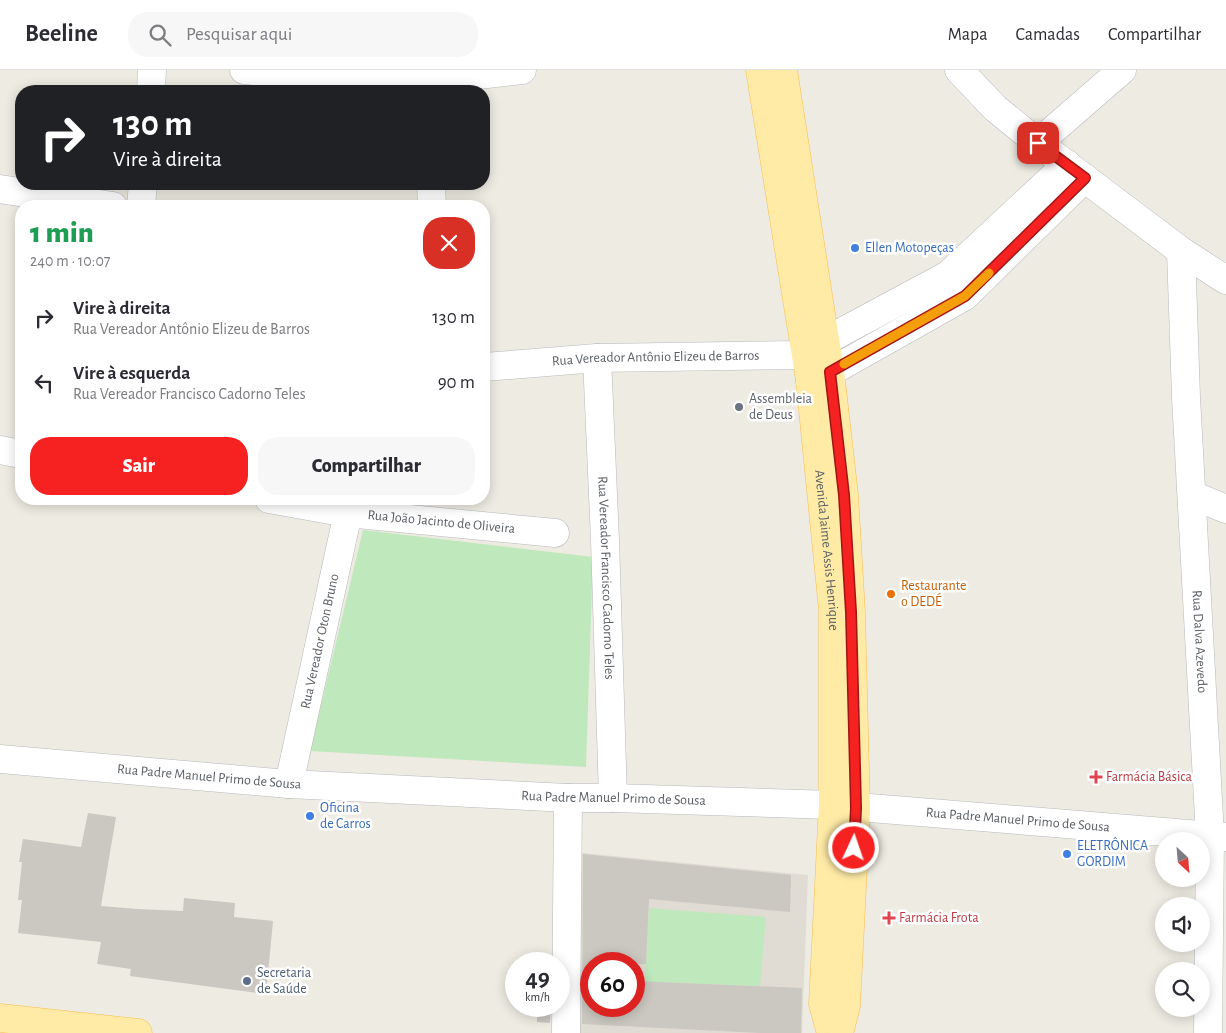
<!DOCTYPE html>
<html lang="pt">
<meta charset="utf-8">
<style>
body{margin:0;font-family:"Alegreya Sans",sans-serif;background:#f7f7f7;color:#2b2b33;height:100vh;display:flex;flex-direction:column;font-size:19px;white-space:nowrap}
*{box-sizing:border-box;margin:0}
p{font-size:16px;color:#7c7c81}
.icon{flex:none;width:28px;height:28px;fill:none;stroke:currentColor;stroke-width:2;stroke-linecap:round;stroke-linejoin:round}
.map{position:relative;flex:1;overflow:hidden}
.drawer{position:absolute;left:15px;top:130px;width:475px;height:305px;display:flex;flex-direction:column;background:#fff;border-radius:20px;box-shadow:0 2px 12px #0003}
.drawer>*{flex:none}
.guide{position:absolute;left:15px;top:15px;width:475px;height:105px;border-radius:20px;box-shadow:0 2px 12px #0003;background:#202124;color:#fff;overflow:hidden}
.needle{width:32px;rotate:154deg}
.fabs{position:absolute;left:1155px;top:762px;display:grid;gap:10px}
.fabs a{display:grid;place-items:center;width:55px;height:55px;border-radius:50%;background:#fff;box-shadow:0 2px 12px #0003;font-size:25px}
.speed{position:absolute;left:505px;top:882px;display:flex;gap:10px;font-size:25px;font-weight:700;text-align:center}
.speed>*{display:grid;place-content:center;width:65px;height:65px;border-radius:50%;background:#fff;box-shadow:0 2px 12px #0003;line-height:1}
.speed small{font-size:12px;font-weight:400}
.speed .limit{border:8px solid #d22;background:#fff;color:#111}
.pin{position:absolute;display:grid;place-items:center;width:42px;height:42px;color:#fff;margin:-21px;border-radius:10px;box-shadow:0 2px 8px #0006}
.me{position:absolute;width:55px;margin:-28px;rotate:3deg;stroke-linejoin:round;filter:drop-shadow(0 0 4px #0008)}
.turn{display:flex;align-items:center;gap:18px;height:105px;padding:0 15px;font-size:22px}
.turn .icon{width:65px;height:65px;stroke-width:2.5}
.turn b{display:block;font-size:35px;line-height:42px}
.round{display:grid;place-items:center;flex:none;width:52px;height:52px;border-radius:20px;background:#f7f7f7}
.head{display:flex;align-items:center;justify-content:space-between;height:85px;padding:0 15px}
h1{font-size:30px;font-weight:800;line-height:38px;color:#1e9e55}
.primary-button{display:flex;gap:10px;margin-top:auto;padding:10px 15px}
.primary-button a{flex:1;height:58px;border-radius:20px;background:#f52221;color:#fff;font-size:20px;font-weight:800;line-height:58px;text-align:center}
.primary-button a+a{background:#f7f7f7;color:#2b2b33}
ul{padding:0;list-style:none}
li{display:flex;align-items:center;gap:15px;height:65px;padding:0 15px}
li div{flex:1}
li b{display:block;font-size:19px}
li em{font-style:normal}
header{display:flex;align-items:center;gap:30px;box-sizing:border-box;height:70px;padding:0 25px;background:#fff;border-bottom:1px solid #e1e1e2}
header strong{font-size:24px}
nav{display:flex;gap:28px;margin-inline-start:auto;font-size:18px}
.search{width:350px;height:45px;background:#f7f7f7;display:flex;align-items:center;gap:12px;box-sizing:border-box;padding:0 18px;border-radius:20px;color:#7c7c81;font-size:19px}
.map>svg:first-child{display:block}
.education{fill:#e0dcd3;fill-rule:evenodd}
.green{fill:#bfe8bc}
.building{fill:#cbc7c1}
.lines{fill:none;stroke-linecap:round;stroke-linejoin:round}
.minor-casing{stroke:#b5b9bd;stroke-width:29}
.major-casing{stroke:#fbbe4e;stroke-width:29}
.minor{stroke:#fff;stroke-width:28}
.major{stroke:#ffeaa6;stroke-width:28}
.route-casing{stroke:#9f1615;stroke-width:12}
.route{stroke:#f52221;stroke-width:9}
.slow{stroke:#f59e0b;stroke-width:9}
.shop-dot{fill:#3f7fe0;stroke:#fff;stroke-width:2}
.worship-dot{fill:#6b7280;stroke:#fff;stroke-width:2}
.food-dot{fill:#e8710a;stroke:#fff;stroke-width:2}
.health-dot{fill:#e0444e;stroke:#fff;stroke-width:2}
.service-dot{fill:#5c6f8a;stroke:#fff;stroke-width:2}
.labels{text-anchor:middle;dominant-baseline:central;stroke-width:5;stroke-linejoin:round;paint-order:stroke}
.shop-label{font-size:14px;fill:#366cbe;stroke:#fff;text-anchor:start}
.street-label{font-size:14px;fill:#5a5f64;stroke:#fff}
.worship-label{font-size:14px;fill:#5b616d;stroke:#fff;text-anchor:start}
.food-label{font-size:14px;fill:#c56008;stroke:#fff;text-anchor:start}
.health-label{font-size:14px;fill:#be3a42;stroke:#fff;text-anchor:start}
.service-label{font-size:14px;fill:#4e5e75;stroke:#fff;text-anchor:start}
</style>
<header>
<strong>Beeline</strong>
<div class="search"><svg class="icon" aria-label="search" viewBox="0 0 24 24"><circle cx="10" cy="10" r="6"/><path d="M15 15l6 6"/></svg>Pesquisar aqui</div>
<nav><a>Mapa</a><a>Camadas</a><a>Compartilhar</a></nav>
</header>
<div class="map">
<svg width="1226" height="963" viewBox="0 0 1226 963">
<rect width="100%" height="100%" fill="#eeebe2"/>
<path class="education" d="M572,782L808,805L802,963H568ZM591,894H634V936H591Z"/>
<path class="green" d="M363,460L593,487L586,697L310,681Z
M649,838L766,847L760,916L645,912Z"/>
<path class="building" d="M88,743L116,747L101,836L138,839L183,841L184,828L235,833L234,847L273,851L266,924L130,906L131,899L97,894L101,872L18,863L22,830H18L22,792H19L23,769L81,777Z
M583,784L791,805L790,842L649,829L646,894H591V936H634V911L802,918L801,963H760L582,954Z
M537,936H551L550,953L537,952Z"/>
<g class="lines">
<defs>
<g id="minor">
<path d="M244,0L323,8L427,11L522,0"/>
<path d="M959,0L995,38L1038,73L1181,181L1226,210"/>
<path d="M151,21L152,0"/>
<path d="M1038,73L1122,0"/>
<path d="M431,114L432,136"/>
<path d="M0,119L113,136"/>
<path d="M141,136L143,114"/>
<path id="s1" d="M1181,181L1186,327L1210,766L1208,963"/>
<path id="s2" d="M597,288L605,470L613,728"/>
<path id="s3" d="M484,297L597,288L805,285L825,271L948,205L1067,94"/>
<path d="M810,310L830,302L965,226L1085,108"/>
<path d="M0,380L21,384"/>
<path d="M1192,425L1226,439"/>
<path id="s4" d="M269,429L347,443L555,463"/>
<path id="s5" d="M0,689L289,714L568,728H613L833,735L1226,767"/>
<path id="s6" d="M289,714L351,429"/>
<path d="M566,963L568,728"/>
</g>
<g id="major">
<path id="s7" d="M760,0L810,310L833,540V735L823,934L831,963"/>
<path d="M783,0L830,302L844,425L851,542L856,738L846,936L839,963"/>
<path d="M0,948L138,963"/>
</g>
</defs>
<use href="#minor" class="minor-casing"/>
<use href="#major" class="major-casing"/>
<use href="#minor" class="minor"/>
<use href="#major" class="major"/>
</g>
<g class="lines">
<defs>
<path id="route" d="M854,778L856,738L851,542L844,425L830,302L965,226L1085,108L1038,73"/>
</defs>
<use href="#route" class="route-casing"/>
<use href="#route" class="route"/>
<path class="slow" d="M844,294L965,226L989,203"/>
</g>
<g class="shop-dot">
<circle cx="855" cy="178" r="5"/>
<circle cx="310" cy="746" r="5"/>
<circle cx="1067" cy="784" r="5"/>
</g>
<circle class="worship-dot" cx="739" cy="337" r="5"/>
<circle class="food-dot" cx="891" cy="524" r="5"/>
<g class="health-dot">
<path d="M1093.5 699.5h5v5h5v5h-5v5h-5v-5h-5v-5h5z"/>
<path d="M886.5 840.5h5v5h5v5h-5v5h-5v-5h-5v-5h5z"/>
</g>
<circle class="service-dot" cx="247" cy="911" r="5"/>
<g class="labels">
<g class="shop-label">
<text x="865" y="178">Ellen Motopeças</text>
<text x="320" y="738">Oficina<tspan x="320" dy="16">de Carros</tspan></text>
<text x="1077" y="776">ELETRÔNICA<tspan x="1077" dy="16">GORDIM</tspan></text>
</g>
<g class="street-label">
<text stroke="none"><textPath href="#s3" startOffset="172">Rua Vereador Antônio Elizeu de Barros</textPath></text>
<text stroke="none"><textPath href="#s4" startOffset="174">Rua João Jacinto de Oliveira</textPath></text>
<text stroke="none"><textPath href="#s7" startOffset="485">Avenida Jaime Assis Henrique</textPath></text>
<text stroke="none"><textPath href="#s2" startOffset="220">Rua Vereador Francisco Cadorno Teles</textPath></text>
<text stroke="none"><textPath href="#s6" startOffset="146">Rua Vereador Oton Bruno</textPath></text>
<text stroke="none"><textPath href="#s1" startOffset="391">Rua Dalva Azevedo</textPath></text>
<text stroke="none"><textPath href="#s5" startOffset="210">Rua Padre Manuel Primo de Sousa</textPath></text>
<text stroke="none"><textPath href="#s5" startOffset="615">Rua Padre Manuel Primo de Sousa</textPath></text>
<text stroke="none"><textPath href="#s5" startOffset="1020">Rua Padre Manuel Primo de Sousa</textPath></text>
</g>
<g class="worship-label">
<text x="749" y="329">Assembleia<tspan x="749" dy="16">de Deus</tspan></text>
</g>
<g class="food-label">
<text x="901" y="516">Restaurante<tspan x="901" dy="16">o DEDÉ</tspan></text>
</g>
<g class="health-label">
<text x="1106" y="707">Farmácia Básica</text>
<text x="899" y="848">Farmácia Frota</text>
</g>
<g class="service-label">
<text x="257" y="903">Secretaria<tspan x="257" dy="16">de Saúde</tspan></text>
</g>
</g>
</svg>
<div class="fabs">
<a><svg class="needle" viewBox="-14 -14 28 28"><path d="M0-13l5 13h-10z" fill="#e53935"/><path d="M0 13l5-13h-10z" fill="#7c7c81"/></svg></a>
<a><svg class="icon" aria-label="sound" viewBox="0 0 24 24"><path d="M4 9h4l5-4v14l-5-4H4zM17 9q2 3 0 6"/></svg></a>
<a><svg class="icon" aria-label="search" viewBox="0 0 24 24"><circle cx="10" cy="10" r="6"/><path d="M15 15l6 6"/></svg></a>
</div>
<div class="speed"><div>49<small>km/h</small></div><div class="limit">60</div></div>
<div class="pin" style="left:1038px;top:73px;background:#d93025"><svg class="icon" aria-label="arrive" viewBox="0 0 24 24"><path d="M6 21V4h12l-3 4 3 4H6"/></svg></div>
<svg class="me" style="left:854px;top:778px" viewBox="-20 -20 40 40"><circle r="17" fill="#f52221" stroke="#fff" stroke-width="3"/><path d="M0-11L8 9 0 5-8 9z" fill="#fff"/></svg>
<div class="guide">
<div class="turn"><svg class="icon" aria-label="right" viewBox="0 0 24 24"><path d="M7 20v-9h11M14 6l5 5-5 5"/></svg><div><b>130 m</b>Vire à direita</div></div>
</div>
<section class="drawer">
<div class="head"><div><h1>1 min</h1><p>240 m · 10:07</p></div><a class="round" style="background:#d93025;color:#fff"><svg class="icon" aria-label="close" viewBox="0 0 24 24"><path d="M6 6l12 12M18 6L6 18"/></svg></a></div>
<ul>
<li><svg class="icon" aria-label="right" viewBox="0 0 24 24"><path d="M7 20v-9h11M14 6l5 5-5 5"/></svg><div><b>Vire à direita</b><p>Rua Vereador Antônio Elizeu de Barros</p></div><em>130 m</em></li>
<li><svg class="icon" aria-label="left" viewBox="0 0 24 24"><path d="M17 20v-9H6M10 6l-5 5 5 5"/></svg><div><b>Vire à esquerda</b><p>Rua Vereador Francisco Cadorno Teles</p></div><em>90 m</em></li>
</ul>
<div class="primary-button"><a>Sair</a><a>Compartilhar</a></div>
</section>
</div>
